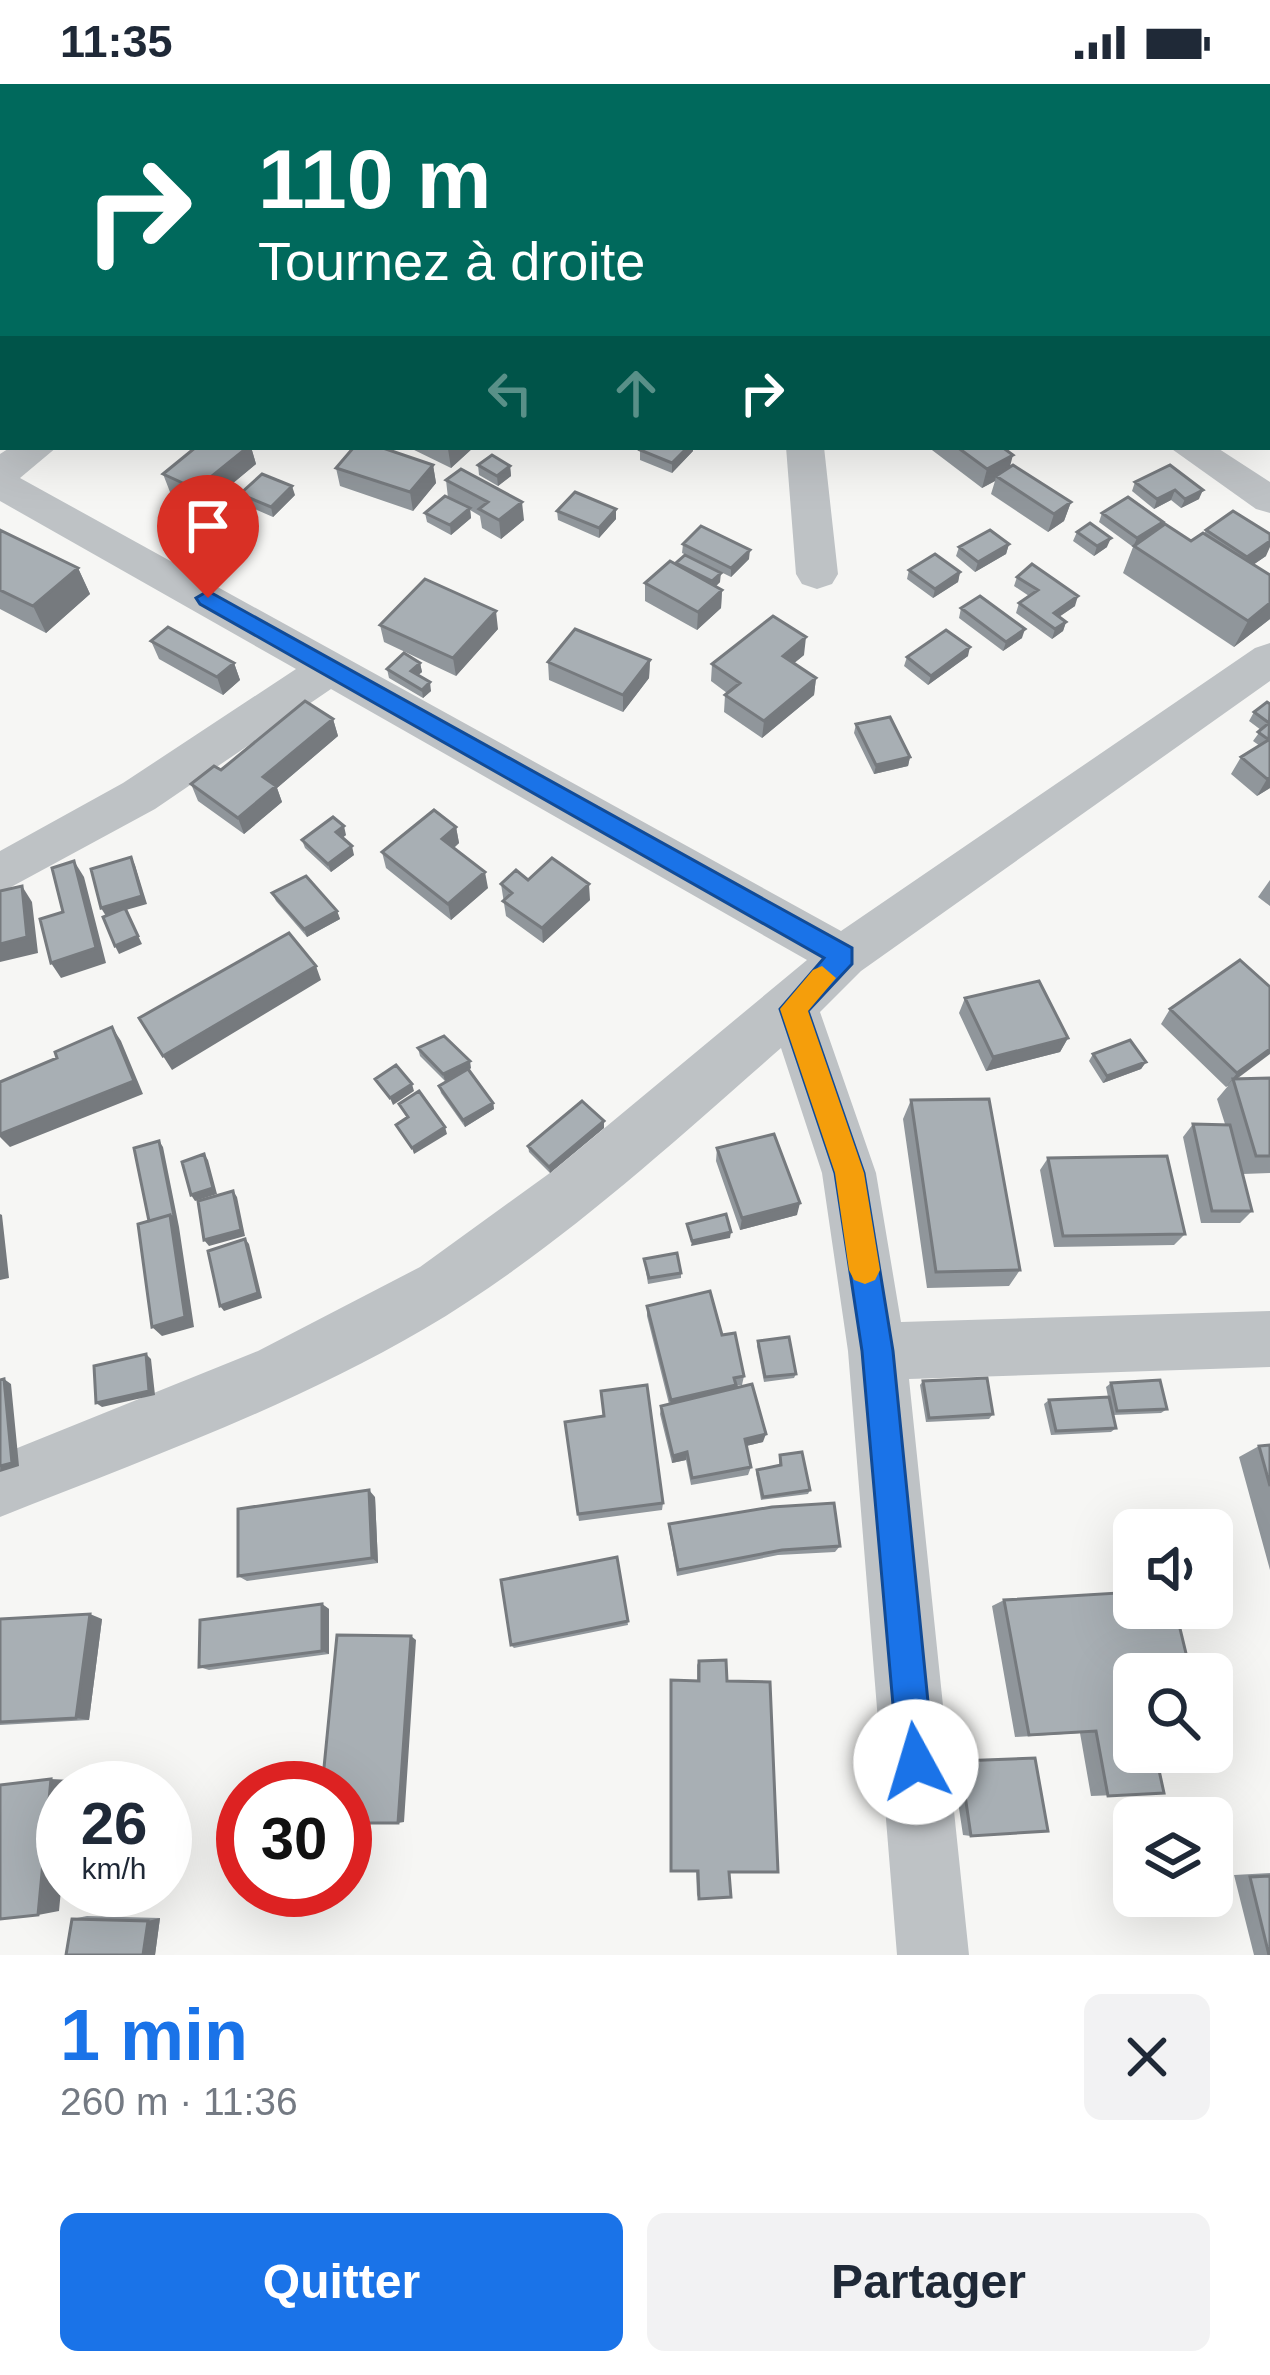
<!DOCTYPE html>
<html lang="fr">
<meta charset="utf-8">
<style>
body{margin:0;font-family:Helvetica,sans-serif;background:#f2f2f3;color:#1f2937;height:100vh;display:flex;flex-direction:column;font-size:45px;white-space:nowrap}
*{box-sizing:border-box;margin:0}
p{font-size:39px;color:#747a83}
.icon{flex:none;width:66px;height:66px;fill:none;stroke:currentColor;stroke-width:2;stroke-linecap:round;stroke-linejoin:round}
.map{position:relative;height:1871px;overflow:hidden}
.drawer{display:flex;flex-direction:column;background:#fff;flex:1}
.drawer>*{flex:none}
.top-card{position:absolute;left:0px;top:0px;width:1272px;height:366px;box-shadow:0 12px 48px #0002;background:#00695c;color:#fff;overflow:hidden}
.controls{position:absolute;left:1113px;top:1425px;display:grid;gap:24px}
.controls a{display:grid;place-items:center;width:120px;height:120px;border-radius:18px;background:#fff;box-shadow:0 12px 48px #0002;font-size:60px}
.speed{position:absolute;left:36px;top:1677px;display:flex;gap:24px;font-size:60px;font-weight:700;text-align:center}
.speed>*{display:grid;place-content:center;width:156px;height:156px;border-radius:50%;background:#fff;box-shadow:0 12px 48px #0002;line-height:1}
.speed small{font-size:30px;font-weight:400}
.speed .limit{border:18px solid #d22;background:#fff;color:#111}
.pin{position:absolute;display:grid;place-items:center;width:102px;height:102px;color:#fff;margin:-123px -51px;border-radius:50% 50% 50% 0;rotate:-45deg;box-shadow:0 0 12px #0007}
.pin .icon{rotate:45deg}
.me{position:absolute;width:132px;margin:-66px;rotate:354deg;stroke-linejoin:round;filter:drop-shadow(0 0 9px #0008)}
.turn{display:flex;align-items:center;gap:42px;height:252px;padding:0 60px;font-size:54px}
.turn .icon{width:156px;height:156px;stroke-width:2.5}
.turn b{display:block;font-size:84px;line-height:102px}
.lanes{display:flex;align-items:center;height:114px;padding:0 60px;background:#0003;justify-content:center;gap:60px;direction:ltr}
.lanes .off{opacity:.35}
.round{display:grid;place-items:center;flex:none;width:126px;height:126px;border-radius:18px;background:#f2f2f3}
.head{display:flex;align-items:center;justify-content:space-between;height:204px;padding:0 60px}
h1{font-size:72px;font-weight:800;line-height:90px;color:#1a73e8}
.cta{display:flex;gap:24px;margin-top:auto;padding:24px 60px}
.cta a{flex:1;height:138px;border-radius:18px;background:#1a73e8;color:#fff;font-size:48px;font-weight:800;line-height:138px;text-align:center}
.cta a+a{background:#f2f2f3;color:#1f2937}
.status{display:flex;justify-content:space-between;align-items:center;height:84px;padding:0 60px;background:#fff;direction:ltr}
.status svg{height:33px;fill:currentColor}
.map>svg:first-child{display:block}
.lines{fill:none;stroke-linecap:round;stroke-linejoin:round}
.minor{fill:#bec2c5;fill-rule:evenodd}
.wall{fill:#90969b}
.shaded-wall{fill:#767a7e}
.building{fill:#a8afb4;stroke:#767a7e;stroke-width:3}
.route{fill:#1a73e8;stroke:#114b97;stroke-width:3}
.slow{fill:#f59e0b}
</style>
<div class="status"><b>11:35</b><svg viewBox="0 0 49 12"><path d="M0 12V9h3v3zM5 12V6h3v6zM10 12V3h3v9zM15 12V0h3v12zM26 1h20v11H26zM47 4h2v5h-2z"/></svg></div>
<div class="map">
<svg width="1270" height="1871" viewBox="0 0 1270 1871">
<rect width="100%" height="100%" fill="#f6f6f4"/>
<g class="lines">
<path class="minor" d="M66,0H101L103,3H68Z
M1228,0H1265L1267,3H1230Z
M1269,75H1270V95H1269Z
M0,302L3,303V327L0,326Z
M11,363H57L20,394L841,847L1255,564L1270,559V597L861,887L820,928L876,1089L901,1238L1270,1227V1283L909,1295L969,1871H897L848,1267L822,1089L781,964C669,1062 553,1169 424,1245C291,1323 143,1376 0,1433V1371L258,1267L420,1183L554,1086L807,876L331,605L155,725L0,809V767L123,699L296,585L0,417V370Z
M786,363H824L838,490L832,500L817,505L802,500L796,490Z
M1169,363H1216L1270,398V429L1256,425Z"/>
</g>
<path class="wall" d="M158,0H193L188,3H165Z
M220,0H267L263,3H220Z
M406,0H452L459,3H409Z
M780,0H820L816,3H789Z
M916,0H954L951,3H927Z
M196,363H251L256,380L203,424L170,408L163,390Z
M408,363H474L451,384Z
M928,363H1002L1009,383L1071,418L1064,437L1048,448L991,410L995,397L982,404Z
M640,366L693,367L672,389L640,376Z
M433,381L436,399L413,427L340,402L336,384Z
M478,381L510,382L511,392L498,402L479,391Z
M1170,381L1199,415L1181,424L1171,416L1154,425L1132,407L1135,398Z
M446,396L524,436L501,455L482,444L480,432L470,426L471,434L451,451L427,438L425,429L448,414Z
M240,410L295,411L273,433L243,420Z
M616,425V435L599,454L558,436L557,427Z
M1102,429L1163,438L1161,443L1191,457L1204,450L1206,446L1266,472L1253,481L1270,535L1234,563L1123,489L1133,463L1099,438Z
M0,446L78,484L90,510L46,549L0,525Z
M1077,448L1107,463L1094,472L1073,457Z
M683,460L749,475L731,493L682,469Z
M1009,460L1006,470L975,488L956,472L959,463Z
M670,477L720,498L716,502L722,506L721,524L697,546L645,517V499Z
M909,486L960,488L958,498L933,514L907,495Z
M1017,493L1075,522L1059,533L1066,538L1063,547L1052,555L1016,529L1019,519L1029,512L1014,502Z
M961,524L1022,554L1003,567L959,534Z
M380,541L498,545L456,592L384,558Z
M151,557L234,579L240,596L223,611L159,575Z
M804,571L794,579L816,594L814,611L762,654L724,628L725,611L727,609L711,597L712,580Z
M968,572L928,601L904,582L907,573Z
M650,576L649,594L623,628L549,596L548,578Z
M420,579L422,588L418,591L431,607L423,614L389,594L387,585Z
M1267,618L1270,704L1257,712L1231,690L1241,673L1260,662L1253,657L1261,646L1249,637L1254,628Z
M333,635L338,652L277,704L282,718L244,750L198,717L191,700Z
M856,640L910,673L908,682L874,690L854,649Z
M456,743L459,759L454,764L488,804L451,836L386,784L382,768Z
M346,751L342,754L354,771L331,788L305,764L302,756Z
M528,796L590,816L543,859L506,832L501,800Z
M1270,796V822L1258,813Z
M272,809L337,827L340,835L307,853L276,817Z
M1240,876L1237,995L1270,994V1089L1243,1090L1252,1127L1240,1139H1201L1183,1053L1193,1040H1225L1217,1015L1228,1002L1226,1003L1161,940L1170,925Z
M965,914L1068,954L1060,968L986,987L959,929Z
M418,964L471,984L469,986L493,1019L494,1025L465,1043L441,1009L439,1002L465,987L445,997L420,972Z
M1093,970L1146,978L1141,985L1103,999L1089,977Z
M911,1016L1020,1186L1009,1202L927,1204L903,1035Z
M604,1044L550,1089L529,1068L528,1062Z
M717,1064L797,1131L740,1146L716,1077Z
M1048,1074L1185,1150L1174,1161L1054,1163L1040,1086Z
M644,1175L681,1189V1194L648,1200Z
M647,1222L722,1251L744,1292L742,1301L735,1302V1304L763,1358L746,1362L751,1383L748,1391L691,1401L686,1376L672,1379L660,1330L661,1322L669,1320L647,1232Z
M758,1257L796,1290L794,1294L764,1298L757,1262Z
M923,1297L993,1330L989,1335L926,1338L920,1301Z
M1111,1299L1167,1325L1161,1329L1113,1331L1116,1344L1111,1348L1051,1351L1044,1320L1049,1316L1108,1313L1106,1303Z
M604,1332L663,1419L662,1426L579,1437L565,1338Z
M1270,1361V1486L1239,1373L1259,1362Z
M780,1371L810,1406L808,1410L761,1416L756,1389L757,1386L779,1382Z
M375,1413L378,1479L247,1497L238,1492Z
M669,1440L840,1462L835,1468L778,1471L677,1492L669,1446Z
M617,1473L628,1541L514,1564L511,1561Z
M1004,1516L1134,1590L1164,1709L1091,1712L1080,1649L1015,1653L992,1522Z
M322,1520L329,1525V1570L209,1586L199,1583Z
M0,1535H102L89,1636L0,1641Z
M699,1577L729,1788L699,1815L697,1811L696,1787H671L670,1784V1600L671,1596L697,1597V1581Z
M960,1677L971,1752L963,1751L952,1678Z
M1270,1789V1871H1254L1234,1791Z
M87,1832L160,1834L155,1871H66L72,1835Z"/>
<path class="shaded-wall" d="M239,0H267L263,3H240Z
M3,14V37L0,38V15Z
M3,81V105L0,107V83Z
M3,221V244L0,246V222Z
M248,363H251L256,380L203,424L196,405Z
M450,363H474L451,384L448,365Z
M688,363H693V367L672,389V379Z
M1013,371L1008,390L996,392L995,397L982,404L987,385Z
M433,381L436,399L413,427L410,408Z
M510,382L511,392L498,402L497,392Z
M292,402L295,411L273,433L271,423Z
M1175,406L1171,416L1154,425L1157,415Z
M1203,406L1199,415L1181,424L1185,415Z
M522,418L524,436L501,455L499,436Z
M1071,418L1064,437L1048,448L1054,430Z
M470,424L471,434L451,451L450,441Z
M616,425V435L599,454V444Z
M1163,438L1159,447L1133,463L1137,454Z
M1111,454L1107,463L1094,472L1097,462Z
M1270,457V463L1266,472L1238,491L1247,473Z
M1009,460L1006,470L975,488L978,478Z
M750,466L749,475L731,493V484Z
M78,484L90,510L46,549L33,522Z
M960,488L958,498L933,514L935,505Z
M721,489L720,498L712,506V497Z
M722,506L721,524L697,546L698,528Z
M1078,512L1075,522L1051,538L1054,529Z
M1270,519V535L1234,563L1248,537Z
M496,527L498,545L456,592L453,574Z
M1066,538L1063,547L1052,555L1055,545Z
M1025,545L1022,554L1003,567L1006,558Z
M806,553L804,571L781,590L783,572Z
M970,563L968,572L928,601L931,592Z
M650,576L649,594L623,628V611Z
M234,579L240,596L223,611L217,593Z
M420,579L422,588L412,596L411,587Z
M816,594L814,611L762,654L764,637Z
M430,598L431,607L423,614L422,606Z
M333,635L338,652L277,704L282,718L244,750L238,734L263,693Z
M910,673L908,682L874,690L876,681Z
M1270,693V704L1257,712L1267,695Z
M344,742L346,751L338,757L336,748Z
M456,743L459,759L445,771L442,755Z
M352,762L354,771L331,788L328,780Z
M131,773L135,781L147,820L126,826L142,860L119,870L115,862L106,832L101,824Z
M74,777L84,793L106,879L61,894L51,879Z
M485,788L488,804L451,836L448,820Z
M589,800L590,816L543,859L542,844Z
M22,802L32,818L38,869L0,878V860Z
M337,827L340,835L307,853L304,845Z
M316,882L321,896L172,986L163,972Z
M112,943L121,957L143,1010L10,1063L0,1053V1050Z
M1068,954L1060,968L986,987L993,973Z
M1270,965V970L1234,997L1233,995L1226,1003L1237,989Z
M470,977L471,984L445,997L443,990Z
M1146,978L1141,985L1103,999L1107,992Z
M412,1000L414,1007L393,1021L390,1014Z
M493,1019L494,1025L465,1043L463,1036Z
M604,1037V1044L550,1089L549,1083Z
M445,1043L447,1050L414,1070L412,1064Z
M159,1057L163,1063L179,1143L194,1243L162,1252L152,1243Z
M204,1070L208,1076L217,1110L195,1117L191,1111Z
M233,1107L237,1113L245,1152L209,1162L204,1156Z
M800,1119L797,1131L740,1146L742,1134Z
M0,1130L2,1131L9,1194L0,1196Z
M731,1148L730,1154L691,1162L692,1157Z
M245,1155L249,1160L262,1214L224,1227L220,1222Z
M146,1270L151,1275L155,1311L102,1323L96,1319Z
M4,1295L11,1300L19,1382L0,1388Z
M736,1301L733,1310L670,1324L671,1316Z
M766,1350L763,1358L742,1363L745,1355Z
M687,1368L686,1376L672,1379L673,1372Z
M369,1406L375,1413L378,1479L372,1474Z
M322,1520L329,1525V1570L322,1567Z
M90,1530L102,1535L89,1636L76,1634Z
M411,1552L416,1556L404,1738L398,1739Z
M51,1695L71,1696L70,1704H63V1785L59,1827L38,1831Z
M160,1834L155,1871H143L148,1837Z"/>
<path class="building" d="M0,0H27L22,3H3V14L0,15Z
M359,0H368L376,3H355Z
M424,0H452L459,3H431Z
M578,0H600L608,3H574Z
M608,0H639L642,1L615,3Z
M740,0H776L786,3H736Z
M1023,0H1043L1052,3H1031Z
M1127,0H1182L1186,2L1122,3Z
M1201,0H1235L1242,3L1198,2Z
M3,196V221L0,222V197Z
M1269,256H1270V327L1269,326Z
M196,363H248L196,405L163,390Z
M354,363H380L433,381L410,408L336,384Z
M643,363H688L672,379L640,366Z
M957,363H1002L1013,371L987,385Z
M492,371L510,382L497,392L478,381Z
M1013,381L1071,418L1054,430L996,392Z
M1170,381L1203,406L1185,415L1175,406L1157,415L1135,398Z
M461,385L522,418L499,436L479,425L488,418L446,396Z
M262,390L292,402L271,423L240,410Z
M575,408L616,425L599,444L557,427Z
M445,412L470,424L450,441L425,429Z
M1128,413L1163,438L1137,454L1102,429Z
M1233,427L1270,450V457L1247,473L1206,446Z
M1090,439L1111,454L1097,462L1077,448Z
M1165,440L1191,457L1203,449L1270,491V519L1248,537L1134,462Z
M701,442L750,466L731,484L683,460Z
M0,446L78,484L33,522L0,506Z
M990,446L1009,460L978,478L959,463Z
M935,470L960,488L935,505L909,486Z
M685,471L721,489L712,497L676,479Z
M670,477L722,506L698,528L645,499Z
M1032,480L1078,512L1054,529L1066,538L1055,545L1019,519L1038,506L1017,493Z
M425,495L496,527L453,574L380,541Z
M980,512L1025,545L1006,558L961,524Z
M773,532L806,553L783,572L816,594L764,637L725,611L740,599L712,580Z
M168,543L234,579L217,593L151,557Z
M575,545L650,576L623,611L548,578Z
M946,546L970,563L931,592L907,573Z
M404,569L420,579L411,587L430,598L422,606L387,585Z
M305,617L333,635L263,693L276,702L238,734L191,700L214,682L221,686Z
M1267,618L1270,620L1269,656L1258,648L1269,639L1254,628Z
M890,633L910,673L876,681L856,640Z
M1270,655V693L1267,695L1241,673Z
M434,726L456,743L442,755L485,788L448,820L382,768Z
M333,733L344,742L336,748L352,762L328,780L302,756Z
M131,773L142,812L101,824L91,785Z
M552,774L589,800L542,844L503,817L512,809L501,800L516,786L528,796Z
M74,777L96,864L51,879L40,835L63,828L52,784Z
M306,792L337,827L304,845L272,809Z
M22,802L27,853L0,860V807Z
M125,824L138,852L115,862L103,833Z
M289,849L316,882L163,972L139,934Z
M1240,876L1270,903V965L1237,989L1170,925Z
M1039,897L1068,954L993,973L965,914Z
M112,943L134,997L0,1050V998L57,974L55,968Z
M444,952L470,977L443,990L418,964Z
M1130,956L1146,978L1107,992L1093,970Z
M396,981L412,1000L390,1014L375,995Z
M468,985L493,1019L463,1036L439,1002Z
M1270,994V1072H1256L1233,995Z
M419,1007L445,1043L412,1064L396,1041L408,1033L399,1020Z
M989,1015L1020,1186L936,1188L911,1016Z
M582,1017L604,1037L549,1083L528,1062Z
M1193,1040L1230,1041L1252,1127H1212Z
M774,1050L800,1119L742,1134L717,1064Z
M159,1057L175,1137L170,1131L149,1137L134,1064Z
M204,1070L213,1104L191,1111L182,1078Z
M1167,1072L1185,1150L1063,1152L1048,1074Z
M233,1107L241,1146L204,1156L198,1117Z
M726,1130L731,1148L692,1157L687,1140Z
M170,1131L185,1233L152,1243L138,1140Z
M245,1155L258,1209L220,1222L208,1167Z
M677,1169L681,1189L649,1194L644,1175Z
M710,1207L722,1251L735,1249L744,1292L734,1294L736,1301L671,1316L647,1222Z
M789,1253L796,1290L765,1293L758,1257Z
M146,1270L149,1307L96,1319L94,1282Z
M987,1294L993,1330L929,1334L923,1297Z
M4,1295L12,1379L0,1382V1296Z
M1160,1296L1167,1325L1117,1327L1111,1299Z
M752,1300L766,1350L745,1355L751,1383L692,1394L687,1368L673,1372L661,1322Z
M647,1301L663,1419L578,1430L565,1338L604,1332L601,1307Z
M1109,1313L1116,1344L1056,1347L1049,1316Z
M1270,1361V1402L1259,1362Z
M802,1368L810,1406L763,1413L757,1386L781,1381L780,1371Z
M369,1406L372,1474L238,1492V1425Z
M834,1419L840,1462L782,1466L678,1486L669,1440L772,1423Z
M617,1473L628,1537L511,1561L501,1496Z
M1134,1508V1524H1175L1191,1590H1134V1668H1155L1164,1709L1108,1712L1096,1647L1029,1651L1004,1516Z
M322,1520V1567L199,1583L200,1536Z
M90,1530L76,1634L0,1638V1535Z
M337,1551L411,1552L398,1739H345V1704H322Z
M726,1576L727,1597L770,1598L778,1788H729L731,1813L699,1815L698,1787H671V1596L699,1597V1577Z
M1035,1674L1048,1747L971,1752L960,1677Z
M51,1695L38,1831L0,1835V1701Z
M1270,1792V1871H1269L1250,1793Z
M72,1835L148,1837L143,1871H66Z"/>
<path class="route" d="M208,507L852,864V880L808,927L864,1089L893,1267L934,1678L928,1690L916,1696L903,1690L898,1678L862,1267L835,1089L780,925L824,874L200,520L196,514Z"/>
<path class="slow" d="M822,882L836,894L808,927L864,1089L880,1186L875,1196L865,1200L854,1196L849,1186L835,1089L780,925L813,886Z"/>
</svg>
<div class="controls">
<a><svg class="icon" aria-label="sound" viewBox="0 0 24 24"><path d="M4 9h4l5-4v14l-5-4H4zM17 9q2 3 0 6"/></svg></a>
<a><svg class="icon" aria-label="search" viewBox="0 0 24 24"><circle cx="10" cy="10" r="6"/><path d="M15 15l6 6"/></svg></a>
<a><svg class="icon" aria-label="layers" viewBox="0 0 24 24"><path d="M12 4l9 5-9 5-9-5zM3 14l9 5 9-5"/></svg></a>
</div>
<div class="speed"><div>26<small>km/h</small></div><div class="limit">30</div></div>
<div class="pin" style="left:208px;top:514px;background:#d93025"><svg class="icon" aria-label="arrive" viewBox="0 0 24 24"><path d="M6 21V4h12l-3 4 3 4H6"/></svg></div>
<svg class="me" style="left:916px;top:1678px" viewBox="-20 -20 40 40"><circle r="19" fill="#fff"/><path d="M0-13L10 11 0 6-10 11z" fill="#1a73e8"/></svg>
<div class="top-card">
<div class="turn"><svg class="icon" aria-label="right" viewBox="0 0 24 24"><path d="M7 20v-9h11M14 6l5 5-5 5"/></svg><div><b>110 m</b>Tournez à droite</div></div>
<div class="lanes"><svg class="icon off" aria-label="left" viewBox="0 0 24 24"><path d="M17 20v-9H6M10 6l-5 5 5 5"/></svg><svg class="icon off" aria-label="ahead" viewBox="0 0 24 24"><path d="M12 20V5M6 11l6-6 6 6"/></svg><svg class="icon" aria-label="right" viewBox="0 0 24 24"><path d="M7 20v-9h11M14 6l5 5-5 5"/></svg></div>
</div>
</div>
<section class="drawer">
<div class="head"><div><h1>1 min</h1><p>260 m · 11:36</p></div><a class="round"><svg class="icon" aria-label="close" viewBox="0 0 24 24"><path d="M6 6l12 12M18 6L6 18"/></svg></a></div>
<div class="cta"><a>Quitter</a><a>Partager</a></div>
</section>
